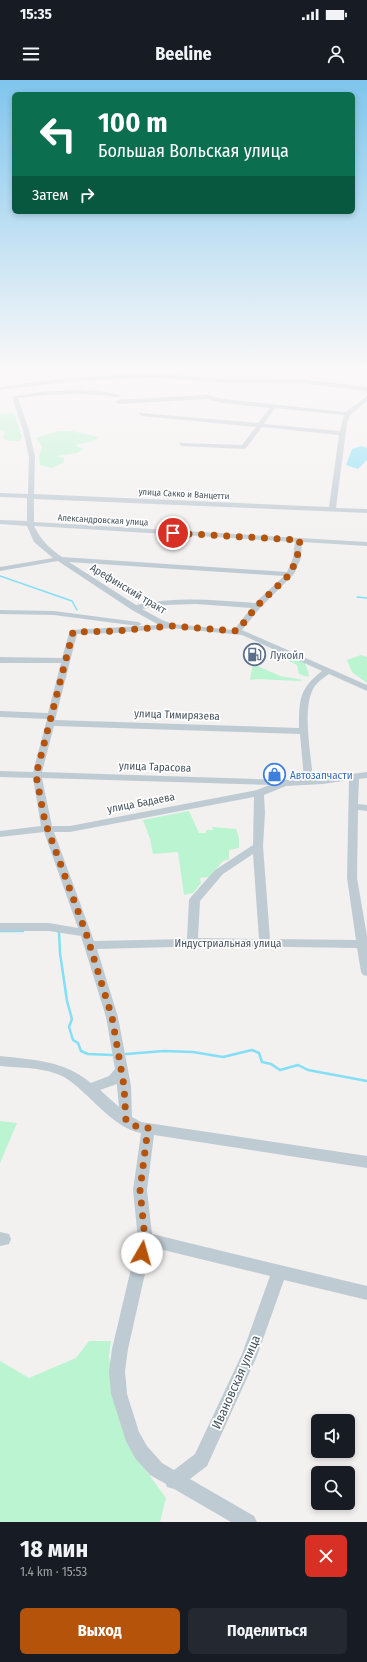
<!DOCTYPE html>
<html lang="ru">
<meta charset="utf-8">
<style>
body{margin:0;font-family:"Fira Sans Condensed",sans-serif;background:#242831;color:#f1f3f6;height:100vh;display:flex;flex-direction:column;font-size:15px;white-space:nowrap}
*{box-sizing:border-box;margin:0}
p{font-size:13px;color:#9ea1a6}
.icon{flex:none;width:22px;height:22px;fill:none;stroke:currentColor;stroke-width:2;stroke-linecap:round;stroke-linejoin:round}
.map{position:relative;height:1442px;overflow:hidden}
.side{display:flex;flex-direction:column;background:#171b24;flex:1}
.side>*{flex:none}
.guide{position:absolute;left:12px;top:12px;width:343px;height:122px;border-radius:6px;box-shadow:0 2px 6px #0003;background:#0b6e4f;color:#fff;overflow:hidden}
.fabs{position:absolute;left:311px;top:1334px;display:grid;gap:8px}
.fabs a{display:grid;place-items:center;width:44px;height:44px;border-radius:6px;background:#171b24;box-shadow:0 2px 6px #0003;font-size:20px}
.pin{position:absolute;display:grid;place-items:center;width:34px;height:34px;color:#fff;margin:-17px;border:2px solid #fff;border-radius:50%;box-shadow:0 1px 4px #0007}
.me{position:absolute;width:44px;margin:-22px;rotate:7deg;stroke-linejoin:round;filter:drop-shadow(0 0 3px #0008)}
.turn{display:flex;align-items:center;gap:14px;height:84px;padding:0 20px;font-size:18px}
.turn .icon{width:52px;height:52px;stroke-width:2.5}
.turn b{display:block;font-size:28px;line-height:34px}
.then{display:flex;align-items:center;height:38px;padding:0 20px;background:#0003;gap:8px;font-size:15px}
.round{display:grid;place-items:center;flex:none;width:42px;height:42px;border-radius:6px;background:#242831}
.overview{display:flex;align-items:center;justify-content:space-between;height:68px;padding:0 20px}
h1{font-size:24px;font-weight:700;line-height:30px}
.action{display:flex;gap:8px;margin-top:auto;padding:8px 20px}
.action a{flex:1;height:46px;border-radius:6px;background:#b45309;color:#fff;font-size:16px;font-weight:700;line-height:46px;text-align:center}
.action a+a{background:#242831;color:#f1f3f6}
.status{display:flex;justify-content:space-between;align-items:center;height:28px;padding:0 20px;background:#171b24;direction:ltr}
.status svg{height:11px;fill:currentColor}
header{display:flex;justify-content:space-between;align-items:center;height:52px;padding:0 20px;background:#171b24;font-size:18px;font-weight:700}
.map>svg:first-child{display:block}
.green{fill:#baf4d0}
.water{fill:#83dff5}
.lines{fill:none;stroke-linecap:round;stroke-linejoin:round}
.stream-far1{stroke:#83dff5;stroke-width:1.5}
.stream{stroke:#83dff5;stroke-width:2.5}
.minor{fill:#bfcbd3;fill-rule:evenodd}
.wall{fill:#afb2b7}
.shaded-wall{fill:#8e9195}
.building{fill:#cbcfd5;stroke:#8e9195}
.route{stroke:#b45309;stroke-width:7;stroke-dasharray:0 12.6}
.labels{text-anchor:middle;dominant-baseline:central;stroke-width:3.5;stroke-linejoin:round;paint-order:stroke}
.far-street-label{font-size:9px;fill:#46545f;stroke:#fff}
.street-label{font-size:11px;fill:#46545f;stroke:#fff}
.service-label{font-size:11px;fill:#4e5e75;stroke:#fff;text-anchor:start}
.shop-label{font-size:11px;fill:#366cbe;stroke:#fff;text-anchor:start}
.near-street-label{font-size:13px;fill:#46545f;stroke:#fff}
</style>
<div class="status"><b>15:35</b><svg viewBox="0 0 49 12"><path d="M0 12V9h3v3zM5 12V6h3v6zM10 12V3h3v9zM15 12V0h3v12zM26 1h20v11H26zM47 4h2v5h-2z"/></svg></div>
<header><svg class="icon" aria-label="menu" viewBox="0 0 24 24"><path d="M4 6h16M4 12h16M4 18h16"/></svg>Beeline<svg class="icon" aria-label="person" viewBox="0 0 24 24"><circle cx="12" cy="8" r="4"/><path d="M4 21q1-7 8-7t8 7"/></svg></header>
<div class="map">
<svg width="367" height="1442" viewBox="0 0 367 1442">
<rect width="100%" height="100%" fill="#f3f0f0"/>
<path class="green" d="M10,333L15,335L22,358L19,361H8L3,358L5,352L0,350V334Z
M58,351H72L98,357L94,361L75,365L83,369L77,373L56,376L64,378V382L52,388L40,385L39,377L42,367L36,358Z
M272,568L305,583L309,595L308,597L299,594L297,585L269,571Z
M361,575L367,577V603L352,592L347,580Z
M253,584L280,596L303,600L299,601L258,599L250,600Z
M189,731L199,753H206V750H213L212,747L236,749L239,758V768L229,770V779L223,781L209,797L200,798L201,803L193,813L184,815L178,772L153,774L150,759L143,740Z
M0,1041L17,1043L0,1083Z
M89,1261H111L109,1276L115,1319L131,1370L166,1418L160,1442H0V1281L29,1298L76,1278Z"/>
<path class="water" d="M361,366L367,368V380L358,389L346,385L352,369Z"/>
<g class="lines">
<path class="stream-far1" d="M0,496L72,521L77,530
M357,517L367,518"/>
<path class="stream" d="M0,851H23
M57,851L59,852L60,873L67,921L72,939L69,947L73,960L78,963L81,971L88,974L112,975
M126,974L164,971L193,972L223,977L252,970L259,973L262,982L271,984L280,990L298,985L308,990L367,1001"/>
<path class="minor" d="M152,293L212,298L300,299L367,307V311L300,303L212,302L152,297L65,302L0,310L1,307L65,298Z
M79,310L105,312L121,315L118,317C85,312 52,314 18,318L29,350L35,377L34,414L329,427L339,355L262,347L246,368L244,369L182,366L179,364L180,363L242,365L256,347L142,336L139,334L140,333L258,343L270,328L222,323L208,319L118,324L115,322L118,320L208,315L222,319L346,332L367,316V321L350,335L347,343L336,428L367,429V433L34,419V442L367,462V466L302,462L301,478L294,494L260,528L242,550L367,605V611L329,594C323,598 316,603 313,609C302,631 311,674 313,699L367,692V698L359,699L358,724L367,725V731L358,730L357,798L367,856V896L363,895L361,892L357,868L211,866L97,869L118,937L131,1006L132,1037L141,1042L367,1076V1088L154,1055L147,1110L152,1154L367,1206V1220L284,1200L257,1276L207,1386L190,1399L254,1436L257,1442H231L174,1409L167,1407L166,1404L150,1395L135,1378L126,1361L111,1314L109,1291L112,1269L138,1159L133,1110L141,1053C112,1048 89,1012 64,997C45,987 20,988 0,986V976C34,980 63,980 91,1003L109,996L115,989L106,937L81,856L49,851H0V843H49L78,848L44,752L0,757V751L41,746L33,698L0,697V691L33,692L47,639L0,637V631L48,633L61,583H0V577L62,578L70,550L159,545L132,530L58,481L0,491V487L53,478L34,462L27,446L0,444V440L27,441V418L0,417V413L28,414L29,377L23,350L12,317L41,312ZM275,328L344,335L340,351L264,344ZM34,446L295,462L293,478L287,492L62,477C49,468 41,460 34,446ZM69,482L284,496L255,523C215,520 176,516 136,525ZM196,524L251,528L234,550L173,544L162,540L142,529L165,525ZM172,548L242,555L322,591C299,609 299,620 299,648L55,640L77,554L116,553ZM54,646L300,654L304,699L284,700L42,692ZM42,698L269,705L257,710L70,746H52ZM349,700L347,798L356,860L270,859L263,766L265,733L264,715L286,706L323,704ZM254,717L253,765L215,790L191,817L189,820L187,859L94,861L54,752H70ZM253,774L259,859L198,858L200,821L223,794ZM117,1004V1006L119,1027L100,1010ZM151,1167L270,1196L242,1274L195,1374L174,1390L162,1383L147,1366L139,1352L127,1314L125,1291L128,1269Z
M0,530L54,531L138,542L142,544L138,546L54,535L0,534Z
M0,1152L9,1154L11,1159L9,1164L0,1166Z"/>
</g>
<path class="wall" d="M262,572V574L254,580L245,576V574Z"/>
<path class="shaded-wall" d="M262,572V574L254,580V578Z"/>
<path class="building" d="M254,569L262,572L254,578L245,574Z"/>
<linearGradient id="sky" x2="0" y2="1"><stop stop-color="#7fc5ed"/><stop offset="0.59" stop-color="#faf8f8"/><stop offset="1" stop-color="#faf8f8" stop-opacity="0"/></linearGradient>
<rect width="367" height="489" fill="url(#sky)"/>
<g class="lines">
<path class="route" d="M142,1173L145,1159L140,1110L148,1048L138,1047L126,1041L124,1006L112,937L86,853L45,742L36,695L73,552L116,551L172,546L237,551L257,526L290,494L297,478L300,460L173,453"/>
</g>
<defs>
<symbol id="fuel-ring" viewBox="-11 -11 22 22"><circle r="9.5" fill="#fff" stroke="#5c6f8a" stroke-width="1.5"/><path d="M-5.5-6h7V0h2V4h1.3V-2.5L3-4.5l.8-.8L6-3V5H2.5V1h-1V6h-7ZM-4.2-4.7v3.2H.2V-4.7Z" fill="#5c6f8a"/></symbol>
<symbol id="shop-ring" viewBox="-11 -11 22 22"><circle r="9.5" fill="#fff" stroke="#3f7fe0" stroke-width="1.5"/><path d="M-5-2.5h2.3a2.7 3.5 0 0 1 5.4 0H5L5.5 6h-11ZM-1.5-2.5h3a1.5 2.3 0 0 0-3 0Z" fill="#3f7fe0"/></symbol>
</defs>
<g fill-rule="evenodd">
<use href="#fuel-ring" x="242" y="562" width="25" height="25"/>
<use href="#shop-ring" x="262" y="682" width="25" height="25"/>
</g>
<g class="labels">
<g class="far-street-label">
<text transform="translate(184 414) rotate(3)">улица Сакко и Ванцетти</text>
<text transform="translate(103 440) rotate(3)">Александровская улица</text>
</g>
<g class="street-label">
<text transform="translate(128 509) rotate(31)">Арефинский тракт</text>
<text transform="translate(177 635) rotate(2)">улица Тимирязева</text>
<text transform="translate(155 687) rotate(2)">улица Тарасова</text>
<text transform="translate(141 723) rotate(-11)">улица Бадаева</text>
<text x="228" y="863">Индустриальная улица</text>
</g>
<g class="service-label">
<text x="270" y="575">Лукойл</text>
</g>
<g class="shop-label">
<text x="290" y="695">Автозапчасти</text>
</g>
<g class="near-street-label">
<text transform="translate(236 1302) rotate(-66)">Ивановская улица</text>
</g>
</g>
</svg>
<div class="fabs">
<a><svg class="icon" aria-label="sound" viewBox="0 0 24 24"><path d="M4 9h4l5-4v14l-5-4H4zM17 9q2 3 0 6"/></svg></a>
<a><svg class="icon" aria-label="search" viewBox="0 0 24 24"><circle cx="10" cy="10" r="6"/><path d="M15 15l6 6"/></svg></a>
</div>
<div class="pin" style="left:173px;top:453px;background:#d93025"><svg class="icon" aria-label="arrive" viewBox="0 0 24 24"><path d="M6 21V4h12l-3 4 3 4H6"/></svg></div>
<svg class="me" style="left:142px;top:1173px" viewBox="-20 -20 40 40"><circle r="19" fill="#fff"/><path d="M0-13L10 11 0 6-10 11z" fill="#b45309"/></svg>
<div class="guide">
<div class="turn"><svg class="icon" aria-label="left" viewBox="0 0 24 24"><path d="M17 20v-9H6M10 6l-5 5 5 5"/></svg><div><b>100 m</b>Большая Вольская улица</div></div>
<div class="then">Затем<svg class="icon" aria-label="right" viewBox="0 0 24 24"><path d="M7 20v-9h11M14 6l5 5-5 5"/></svg></div>
</div>
</div>
<section class="side">
<div class="overview"><div><h1>18 мин</h1><p>1.4 km · 15:53</p></div><a class="round" style="background:#d93025;color:#fff"><svg class="icon" aria-label="close" viewBox="0 0 24 24"><path d="M6 6l12 12M18 6L6 18"/></svg></a></div>
<div class="action"><a>Выход</a><a>Поделиться</a></div>
</section>
